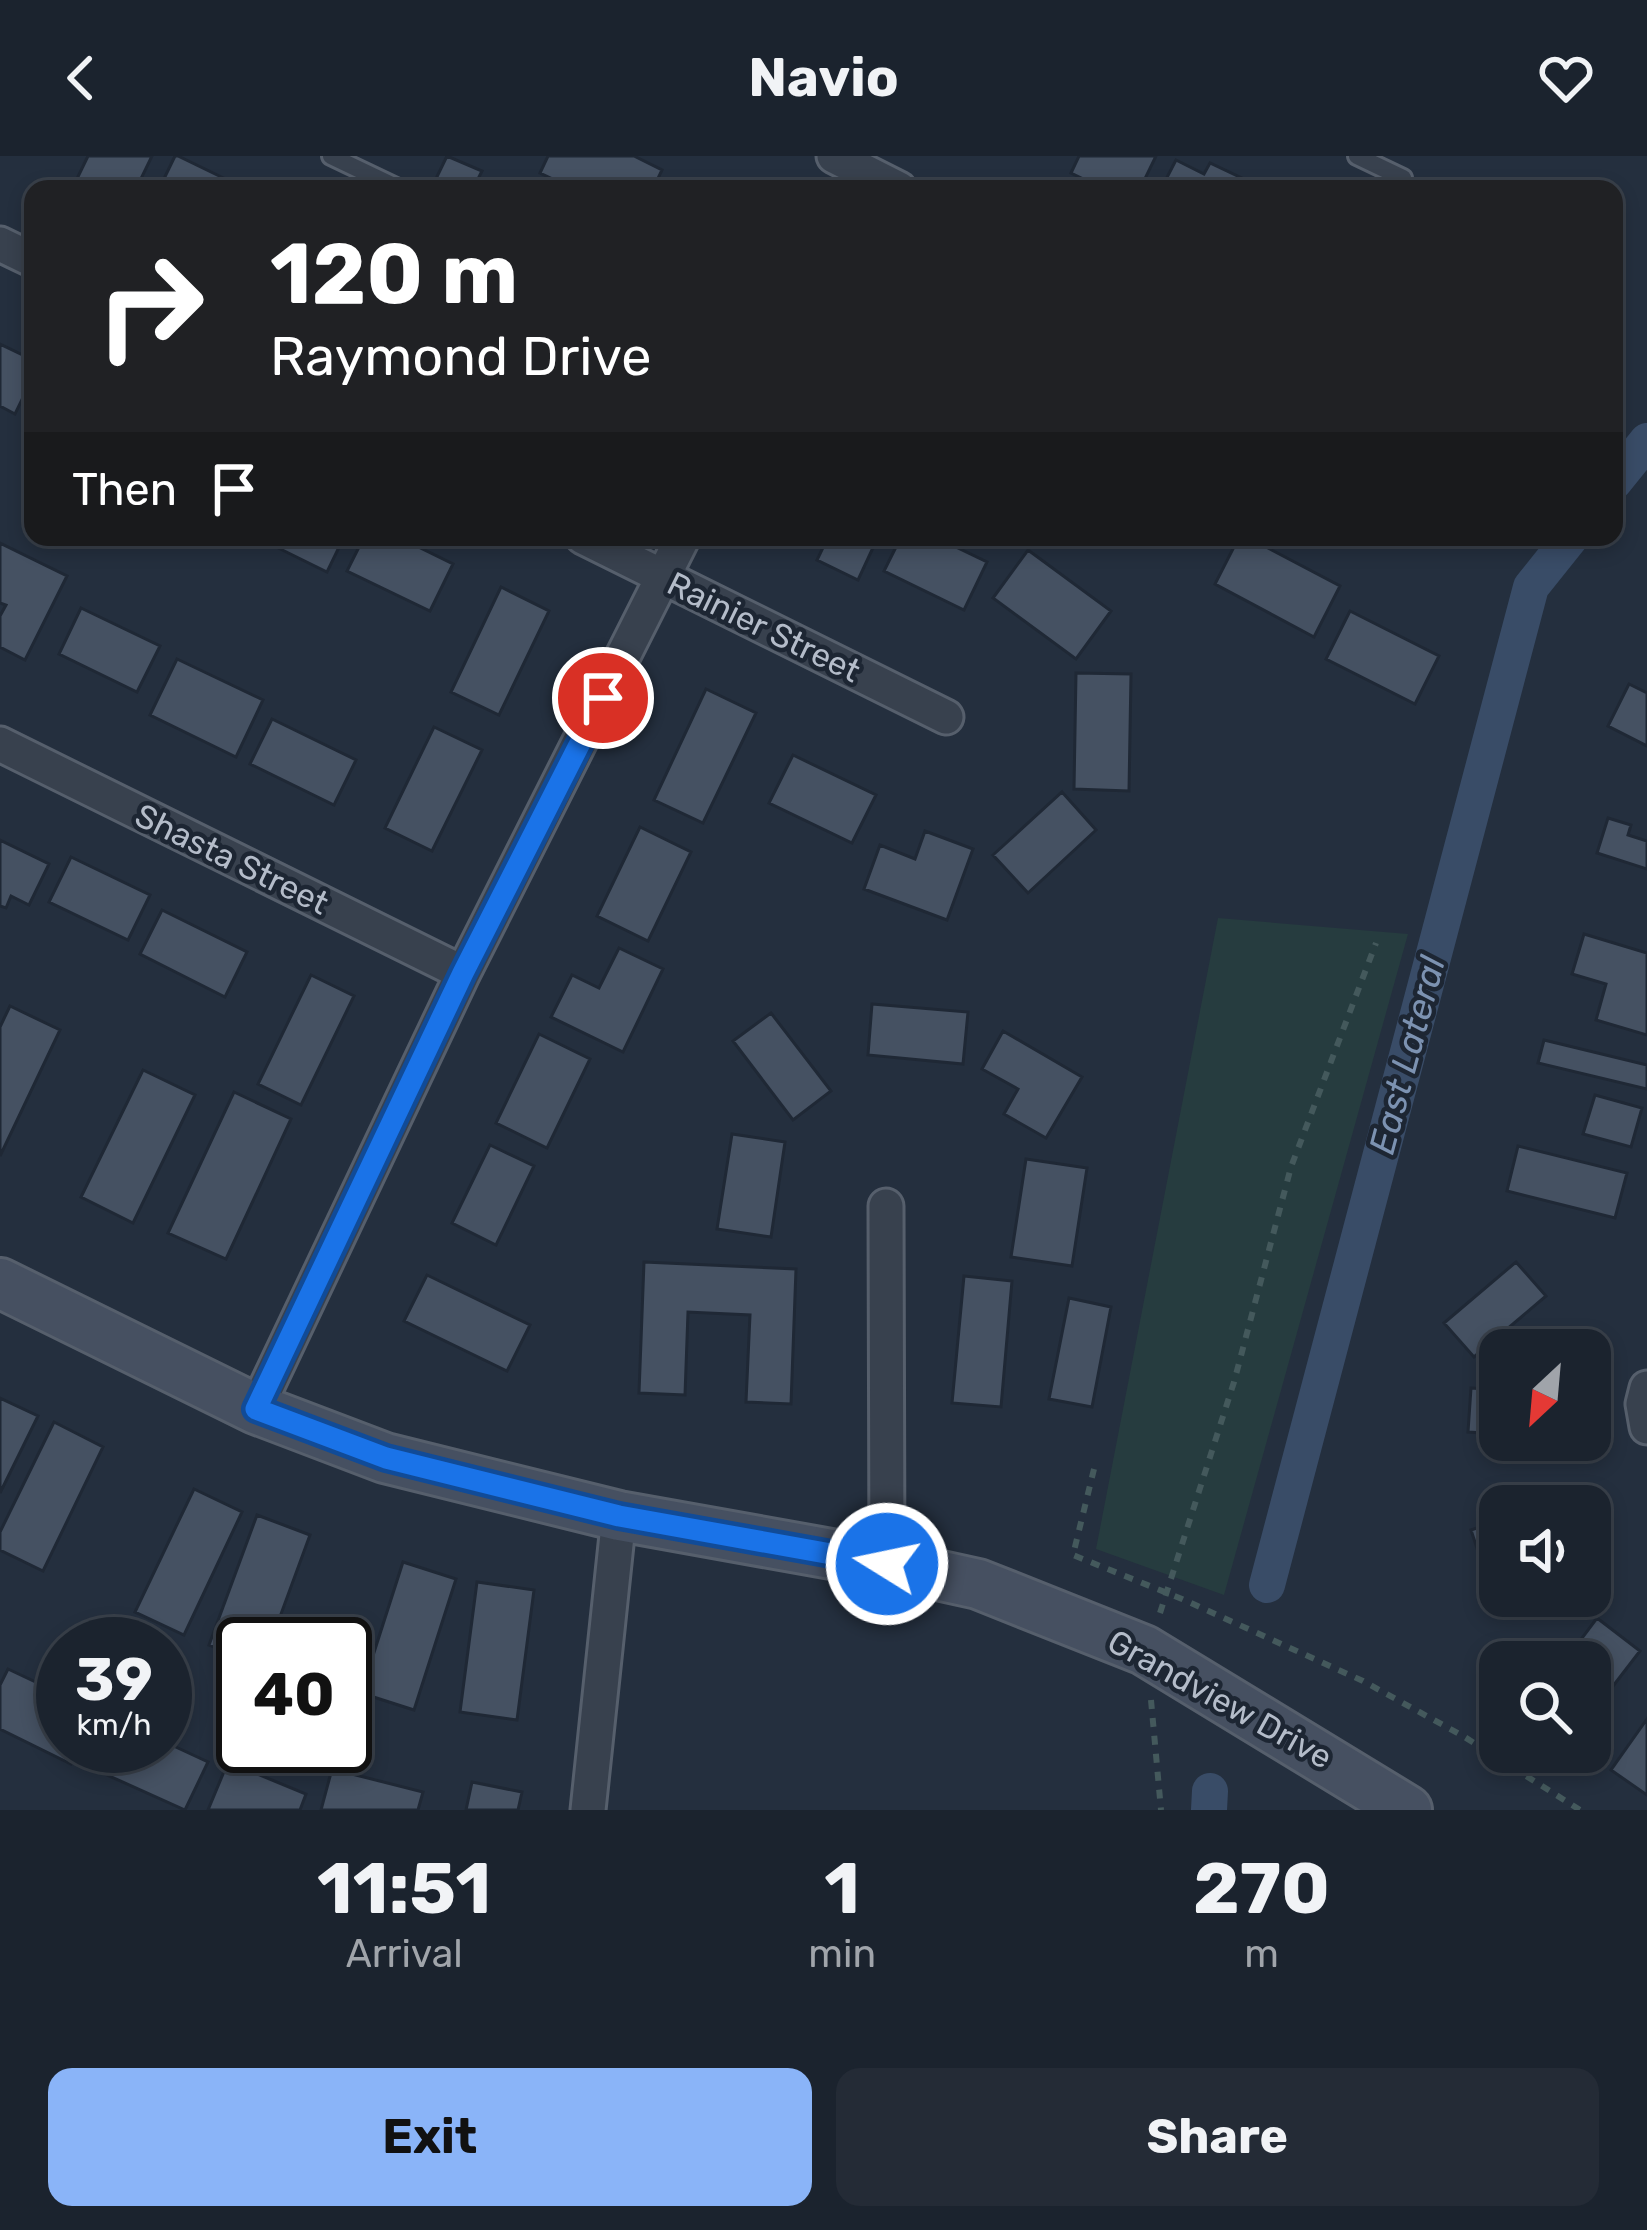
<!DOCTYPE html>
<style>
body{margin:0;font-family:Rubik,sans-serif;background:#242b36;color:#f1f3f6;height:100vh;display:flex;flex-direction:column;font-size:45px;white-space:nowrap}
*{box-sizing:border-box;margin:0}
p{font-size:39px;color:#a0a4aa}
.icon{flex:none;width:66px;height:66px;fill:none;stroke:currentColor;stroke-width:2;stroke-linecap:round;stroke-linejoin:round}
.map{position:relative;height:1654px;overflow:hidden}
.sheet{display:flex;flex-direction:column;background:#1b232e;flex:1}
.sheet>*{flex:none}
.guide{position:absolute;left:24px;top:24px;width:1599px;height:366px;border-radius:24px;box-shadow:0 6px 18px #0003,0 0 0 3px #39404a;background:#202124;color:#fff;overflow:hidden}
.needle{width:78px;rotate:206deg}
.tools{position:absolute;left:1479px;top:1173px;display:grid;gap:24px}
.tools a{display:grid;place-items:center;width:132px;height:132px;border-radius:24px;background:#1b232e;box-shadow:0 6px 18px #0003,0 0 0 3px #39404a;font-size:60px}
.speed{position:absolute;left:36px;top:1461px;display:flex;gap:24px;font-size:60px;font-weight:700;text-align:center}
.speed>*{display:grid;place-content:center;width:156px;height:156px;border-radius:50%;background:#1b232e;box-shadow:0 6px 18px #0003,0 0 0 3px #39404a;line-height:1}
.speed small{font-size:30px;font-weight:400}
.speed .limit{border:6px solid #111;border-radius:18px;background:#fff;color:#111}
.pin{position:absolute;display:grid;place-items:center;width:102px;height:102px;color:#fff;margin:-51px;border:6px solid #fff;border-radius:50%;box-shadow:0 3px 12px #0007}
.me{position:absolute;width:132px;margin:-66px;rotate:280deg;stroke-linejoin:round;filter:drop-shadow(0 0 9px #0008)}
.turn{display:flex;align-items:center;gap:42px;height:252px;padding:0 48px;font-size:54px}
.turn .icon{width:156px;height:156px;stroke-width:2.5}
.turn b{display:block;font-size:84px;line-height:102px}
.then{display:flex;align-items:center;height:114px;padding:0 48px;background:#0003;gap:24px;font-size:45px}
.eta{display:flex;justify-content:space-evenly;align-items:center;height:204px;text-align:center}
.eta b{font-size:72px;font-weight:700;line-height:84px}
.primary-button{display:flex;gap:24px;margin-top:auto;padding:24px 48px}
.primary-button a{flex:1;height:138px;border-radius:24px;background:#8ab4f8;color:#111;font-size:48px;font-weight:700;line-height:138px;text-align:center}
.primary-button a+a{background:#242b36;color:#f1f3f6}
header{display:flex;justify-content:space-between;align-items:center;height:156px;padding:0 48px;background:#1b232e;font-size:54px;font-weight:700}
.map>svg:first-child{display:block}
.green{fill:#263c3f}
.lines{fill:none;stroke-linecap:round;stroke-linejoin:round}
.canal{stroke:#394c67;stroke-width:36}
.building{fill:#455162;stroke:#1f2835;stroke-width:3}
.lane-casing{stroke:#565f6c;stroke-width:22}
.street-casing{stroke:#565f6c;stroke-width:39}
.secondary-casing{stroke:#565f6c;stroke-width:54}
.path{stroke:#44595c;stroke-width:6;stroke-dasharray:9 9;stroke-linecap:butt}
.lane{stroke:#38414e;stroke-width:16}
.street{stroke:#38414e;stroke-width:33}
.secondary{stroke:#465061;stroke-width:48}
.route-casing{stroke:#114b97;stroke-width:30}
.route{stroke:#1a73e8;stroke-width:21}
.labels{text-anchor:middle;dominant-baseline:central;stroke-width:9;stroke-linejoin:round;paint-order:stroke}
.street-label{font-size:33px;fill:#b4bcc9;stroke:#1d2633}
.water-label{font-size:36px;font-style:italic;fill:#7c92b1;stroke:#1d2633}
</style>
<header><svg class="icon" aria-label="back" viewBox="0 0 24 24"><path d="M15 5l-7 7 7 7"/></svg>Navio<svg class="icon" aria-label="heart" viewBox="0 0 24 24"><path d="M12 20l-8-8c-3-5 5-10 8-4 3-6 11-1 8 4z"/></svg></header>
<div class="map">
<svg width="1647" height="1654" viewBox="0 0 1647 1654">
<rect width="100%" height="100%" fill="#242f3e"/>
<path class="green" d="M1218,762L1408,778L1224,1439L1096,1393Z"/>
<g class="lines">
<path class="canal" d="M1614,326L1647,285
M1267,1429L1531,431L1571,381
M1209,1654L1210,1635"/>
</g>
<path class="building" d="M88,0H152L136,33H72Z
M175,0H178L246,33H159Z
M447,0L482,15L473,33H431Z
M548,0H634L662,14L653,33H574L540,17Z
M1079,0H1156L1140,33H1104L1071,17Z
M1176,4L1204,18L1210,7L1250,26L1246,33H1161Z
M0,188L33,204V221L15,258L0,250Z
M256,381H344L327,416Z
M364,381H398L453,408L430,455L347,415Z
M828,381H878L858,424L817,404Z
M901,381H935L987,406L964,454L884,415Z
M1239,381H1247L1340,430L1314,481L1215,428Z
M0,387L67,420L25,504L0,491V460L6,449L0,447Z
M1028,394L1111,455L1076,503L993,442Z
M501,431L549,455L499,559L451,536Z
M81,452L160,490L137,536L59,498Z
M1350,455L1439,500L1415,548L1326,503Z
M177,503L263,544L236,601L150,559Z
M1076,517L1131,518L1129,635L1074,633Z
M1629,528L1647,537V590L1608,570Z
M706,533L756,557L703,667L654,644Z
M272,563L356,604L334,649L250,608Z
M434,571L482,594L432,695L385,672Z
M793,599L876,639L852,687L769,647Z
M1062,636L1096,674L1028,737L993,699Z
M1608,662L1631,669L1628,679L1647,685V713L1597,697Z
M640,671L691,696L648,785L597,760Z
M925,675L973,693L947,764L864,733L880,689L915,703Z
M0,684L49,708L29,749L11,740L6,752L0,750Z
M71,701L150,739L128,784L49,746Z
M162,754L247,796L225,841L140,798Z
M1584,778L1647,797V879L1596,864L1606,828L1572,818Z
M619,792L663,813L623,896L551,861L572,819L599,832Z
M311,819L354,840L301,949L258,928Z
M872,848L968,856L963,908L868,899Z
M10,850L60,874L0,1000V871Z
M771,857L831,935L793,964L733,885Z
M1003,875L1082,921L1046,982L1004,958L1018,933L982,913Z
M539,878L590,903L547,992L496,967Z
M1544,884L1647,909V933L1538,907Z
M143,914L195,939L133,1067L81,1041Z
M234,936L291,963L226,1103L168,1077Z
M1595,939L1642,952L1631,991L1583,978Z
M732,978L785,986L771,1081L717,1073Z
M490,989L534,1010L496,1089L452,1067Z
M1518,990L1627,1017L1615,1062L1507,1035Z
M1026,1003L1087,1012L1072,1110L1011,1101Z
M644,1106L796,1113L791,1248L746,1246L750,1159L688,1156L685,1239L639,1237Z
M1516,1106L1546,1140L1474,1201L1444,1167Z
M427,1119L530,1169L507,1215L404,1165Z
M964,1120L1012,1125L1001,1251L952,1247Z
M1069,1142L1111,1151L1092,1251L1049,1243Z
M1471,1232L1500,1234V1278L1468,1276Z
M0,1242L38,1260L0,1337Z
M54,1266L103,1291L43,1415L0,1394V1376Z
M194,1333L242,1356L184,1479L135,1456Z
M257,1359L310,1379L270,1488H243V1501L209,1489Z
M1500,1364V1416L1486,1420L1471,1374Z
M403,1406L456,1423L414,1554L361,1537Z
M477,1426L534,1434L517,1564L460,1556Z
M1597,1462L1640,1495L1590,1560V1506H1564Z
M8,1513L63,1539V1590H79L71,1608L0,1573V1529Z
M1647,1563V1639L1611,1614Z
M165,1586L208,1606L185,1654L96,1614L107,1590H165Z
M228,1606L306,1638L300,1654H208Z
M332,1613L423,1636L418,1654H321Z
M472,1626L522,1636L518,1654H466Z"/>
<g class="lines">
<defs>
<path id="lane" d="M331,0L400,33
M1357,0L1403,22"/>
<path id="street" d="M834,0L899,33
M0,88L33,104
M583,381L946,561
M0,588L463,817
M886,1050L887,1408
M1647,1232L1643,1248L1647,1271
M256,1253L463,817L683,381
M588,1654L619,1360"/>
<path id="secondary" d="M0,1127L256,1253L385,1302L619,1360L887,1408L978,1428L1144,1494L1407,1654"/>
</defs>
<use href="#lane" class="lane-casing"/>
<use href="#street" class="street-casing"/>
<use href="#secondary" class="secondary-casing"/>
<path class="path" d="M1094,1313L1073,1399L1182,1443L1363,1525L1463,1580L1580,1654
M1160,1457L1234,1226L1291,1011L1376,787
M1151,1544L1161,1654"/>
<use href="#lane" class="lane"/>
<use href="#street" class="street"/>
<use href="#secondary" class="secondary"/>
</g>
<g class="lines">
<defs>
<path id="route" d="M603,542L463,817L256,1253L386,1302L619,1360L887,1408"/>
</defs>
<use href="#route" class="route-casing"/>
<use href="#route" class="route"/>
</g>
<g class="labels">
<g class="street-label">
<text transform="translate(764 471) rotate(26)">Rainier Street</text>
<text transform="translate(232 703) rotate(26)">Shasta Street</text>
<text transform="translate(1220 1543) rotate(29)">Grandview Drive</text>
</g>
<g class="water-label">
<text transform="translate(1407 899) rotate(-75)">East Lateral</text>
</g>
</g>
</svg>
<div class="tools">
<a><svg class="needle" viewBox="-14 -14 28 28"><path d="M0-13l5 13h-10z" fill="#e53935"/><path d="M0 13l5-13h-10z" fill="#a0a4aa"/></svg></a>
<a><svg class="icon" aria-label="sound" viewBox="0 0 24 24"><path d="M4 9h4l5-4v14l-5-4H4zM17 9q2 3 0 6"/></svg></a>
<a><svg class="icon" aria-label="search" viewBox="0 0 24 24"><circle cx="10" cy="10" r="6"/><path d="M15 15l6 6"/></svg></a>
</div>
<div class="speed"><div>39<small>km/h</small></div><div class="limit">40</div></div>
<div class="pin" style="left:603px;top:542px;background:#d93025"><svg class="icon" aria-label="arrive" viewBox="0 0 24 24"><path d="M6 21V4h12l-3 4 3 4H6"/></svg></div>
<svg class="me" style="left:887px;top:1408px" viewBox="-20 -20 40 40"><circle r="17" fill="#1a73e8" stroke="#fff" stroke-width="3"/><path d="M0-11L8 9 0 5-8 9z" fill="#fff"/></svg>
<div class="guide">
<div class="turn"><svg class="icon" aria-label="right" viewBox="0 0 24 24"><path d="M7 20v-9h11M14 6l5 5-5 5"/></svg><div><b>120 m</b>Raymond Drive</div></div>
<div class="then">Then<svg class="icon" aria-label="arrive" viewBox="0 0 24 24"><path d="M6 21V4h12l-3 4 3 4H6"/></svg></div>
</div>
</div>
<section class="sheet">
<div class="eta">
<div><b>11:51</b><p>Arrival</p></div>
<div><b>1</b><p>min</p></div>
<div><b>270</b><p>m</p></div>
</div>
<div class="primary-button"><a>Exit</a><a>Share</a></div>
</section>
